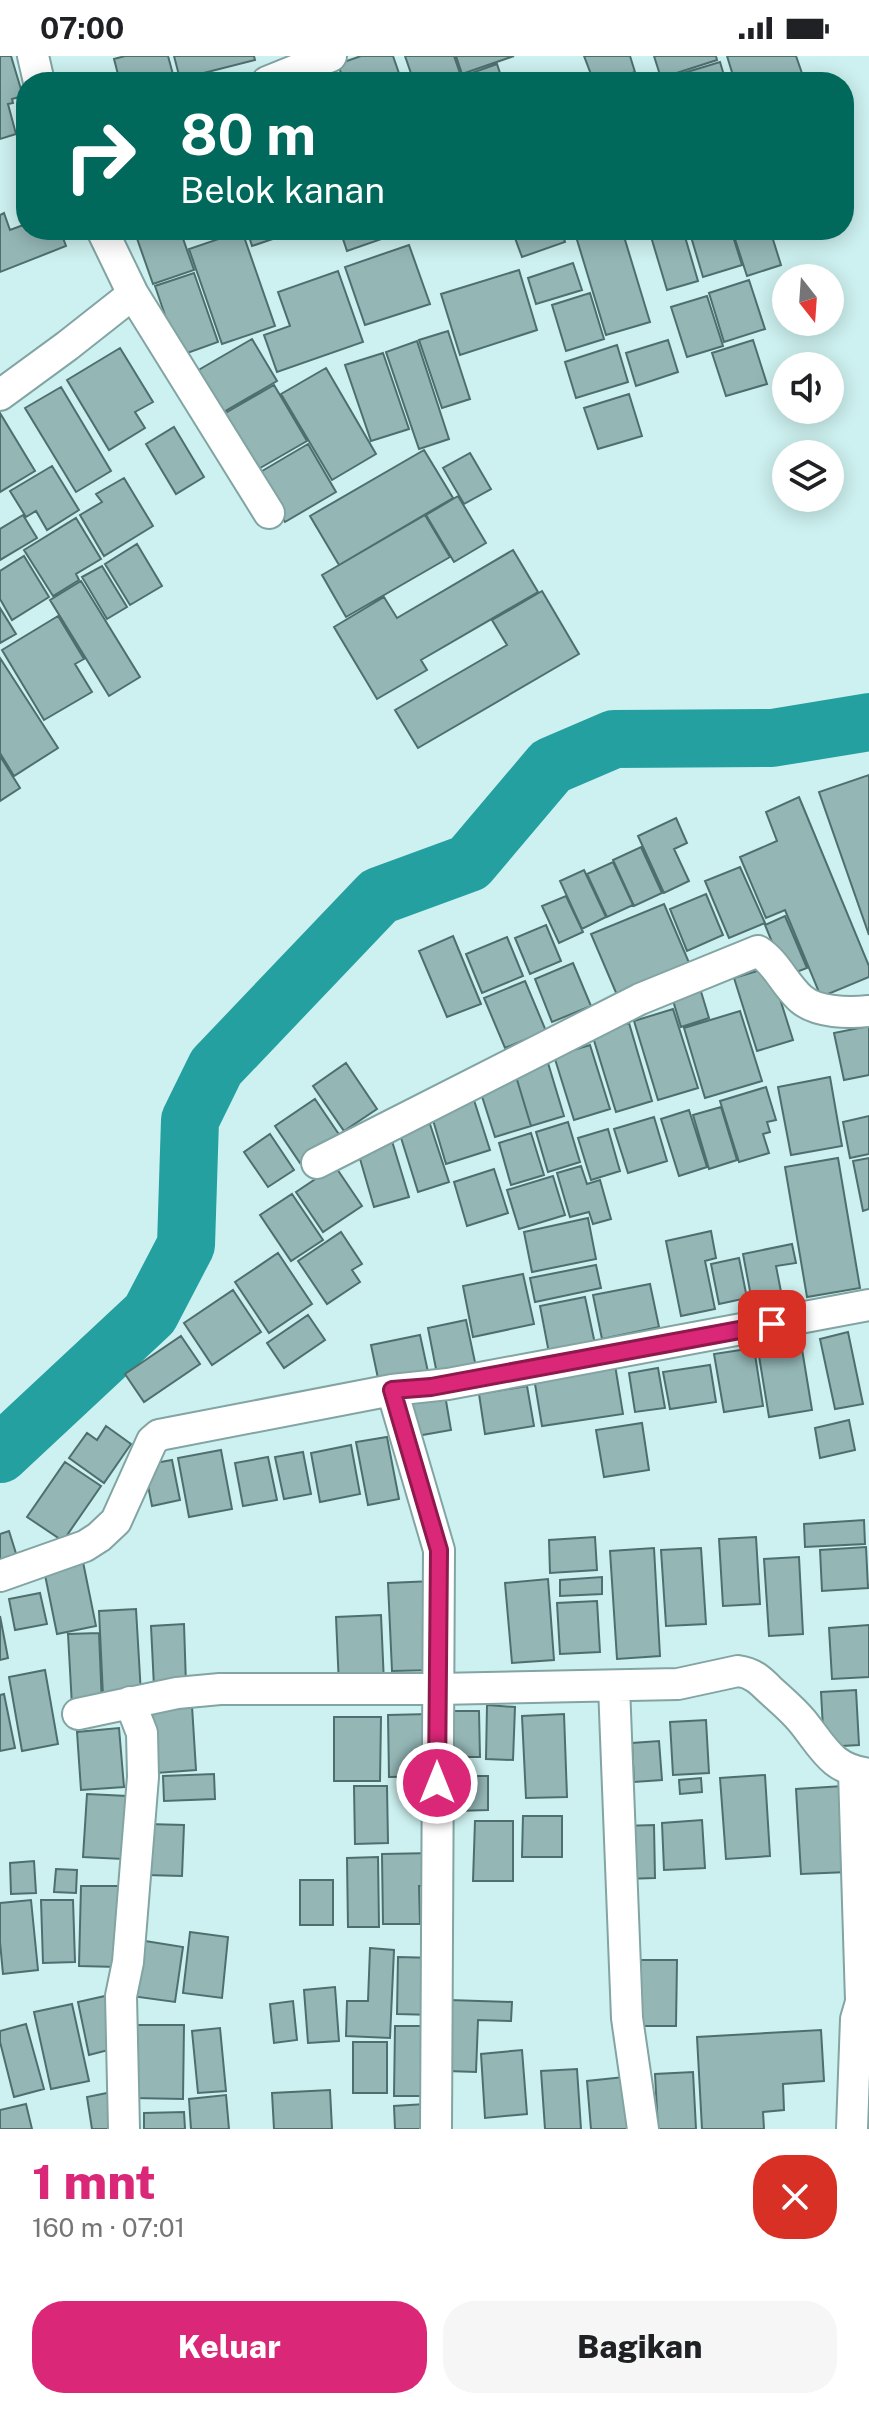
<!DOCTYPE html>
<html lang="id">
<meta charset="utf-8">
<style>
body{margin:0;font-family:"Public Sans",sans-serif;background:#f6f6f6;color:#202124;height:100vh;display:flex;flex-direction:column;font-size:30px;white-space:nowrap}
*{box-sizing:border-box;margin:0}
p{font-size:26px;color:#757577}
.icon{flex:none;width:44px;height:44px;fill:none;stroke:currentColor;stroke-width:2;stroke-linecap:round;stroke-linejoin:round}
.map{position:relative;height:2073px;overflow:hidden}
.details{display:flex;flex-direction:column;background:#fff;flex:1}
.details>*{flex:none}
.guide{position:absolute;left:16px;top:16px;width:838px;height:168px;border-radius:32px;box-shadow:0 4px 20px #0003;background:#00695c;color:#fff;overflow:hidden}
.needle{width:52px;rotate:163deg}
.controls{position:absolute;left:772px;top:208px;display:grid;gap:16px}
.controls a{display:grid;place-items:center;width:72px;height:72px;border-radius:50%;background:#fff;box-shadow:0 4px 20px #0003;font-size:40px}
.pin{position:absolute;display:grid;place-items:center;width:68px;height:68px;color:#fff;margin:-34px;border-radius:16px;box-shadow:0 4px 12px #0006}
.me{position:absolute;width:88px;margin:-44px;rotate:0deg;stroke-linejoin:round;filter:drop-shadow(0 0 6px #0008)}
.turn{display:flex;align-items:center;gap:28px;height:168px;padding:0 32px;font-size:36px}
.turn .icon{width:104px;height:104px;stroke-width:2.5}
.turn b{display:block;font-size:56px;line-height:68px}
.round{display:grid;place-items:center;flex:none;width:84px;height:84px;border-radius:32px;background:#f6f6f6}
.overview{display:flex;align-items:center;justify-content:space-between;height:136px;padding:0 32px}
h1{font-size:48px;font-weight:800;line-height:60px;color:#db2777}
.action{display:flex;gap:16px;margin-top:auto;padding:16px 32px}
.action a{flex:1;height:92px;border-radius:32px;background:#db2777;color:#fff;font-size:32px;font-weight:800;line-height:92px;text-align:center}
.action a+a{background:#f6f6f6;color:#202124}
.status{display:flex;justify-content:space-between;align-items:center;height:56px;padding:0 40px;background:#fff;direction:ltr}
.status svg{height:22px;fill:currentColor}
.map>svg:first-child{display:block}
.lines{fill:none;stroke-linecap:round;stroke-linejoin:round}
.river{stroke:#23a09f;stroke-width:58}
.building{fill:#94b7b6;stroke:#4e6f6e;stroke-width:2}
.minor-casing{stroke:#82a4a3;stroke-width:34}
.minor{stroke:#fff;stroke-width:30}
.route-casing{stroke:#8e194d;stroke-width:20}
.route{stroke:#db2777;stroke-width:14}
</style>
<div class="status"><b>07:00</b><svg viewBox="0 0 49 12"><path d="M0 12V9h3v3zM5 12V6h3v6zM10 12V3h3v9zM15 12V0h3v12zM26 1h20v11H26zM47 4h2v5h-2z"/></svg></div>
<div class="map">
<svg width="869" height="2073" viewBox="0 0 869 2073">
<rect width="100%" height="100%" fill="#cdf1f0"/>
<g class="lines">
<path class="river" d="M0,1398L150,1258L186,1189L190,1064L216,1011L379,840L469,807L551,710L614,683L772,682L869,666"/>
</g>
<path class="building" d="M0,0H11L23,40L12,43L13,47L8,48L16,78L0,83Z
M125,0H168L174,22L161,26H120L114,3Z
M174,0H254L255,4L180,23Z
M361,0H393L402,26H344L338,8Z
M405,0H454L463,26H414Z
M456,0H514L462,18Z
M584,0H630L635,16L606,26H594Z
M654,0H716L717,4L661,22Z
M727,0H796L805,26H735Z
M720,6L726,26H665L664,23Z
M497,8L503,26H465L463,20Z
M4,157L10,174L26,168V174H60L66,190L0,216V159Z
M134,174H180L194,214L153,228Z
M247,174H299L252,190Z
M340,174H398L399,177L347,195Z
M512,174H561L565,186L522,201Z
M574,174H622L650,266L606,279Z
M649,174H683L698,225L667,234Z
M689,174H731L742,209L703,221Z
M732,174H770L781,209L747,220Z
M242,175L275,270L222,288L189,193Z
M409,189L430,248L365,269L345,211Z
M573,207L582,234L536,248L528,222Z
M519,214L537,274L460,299L441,238Z
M338,215L363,286L277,316L264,279L290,270L278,236Z
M194,217L218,286L179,300L155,230Z
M749,224L765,273L724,286L709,237Z
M590,237L604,283L566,295L552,249Z
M707,240L723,290L687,301L671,251Z
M448,275L470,343L442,352L419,284Z
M252,283L277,325L220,358L195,316Z
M668,284L678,316L636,330L626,297Z
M753,284L767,328L726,340L712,297Z
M417,285L449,383L419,393L386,296Z
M617,289L628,326L576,342L565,306Z
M120,292L153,346L135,356L145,372L109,394L67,324Z
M383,297L409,373L371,385L345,309Z
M326,312L376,398L332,424L281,338Z
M274,329L307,385L255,415L222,359Z
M61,331L111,415L76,436L25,352Z
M629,338L642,380L598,393L584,352Z
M0,357L35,415L0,436Z
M174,371L204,421L176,438L146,388Z
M308,388L336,436L285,466L257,418Z
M424,394L453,442L339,509L310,460Z
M470,397L491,433L464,448L443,412Z
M52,410L79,454L47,474L36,455L26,461L10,435Z
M124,422L153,470L104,500L80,459L102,446L96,438Z
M458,440L486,487L454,506L426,459Z
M23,459L37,482L0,504V473Z
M425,459L450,501L346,561L322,519Z
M76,462L101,503L76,518L79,524L53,540L24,494Z
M137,488L162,530L130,549L105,508Z
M513,494L538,536L421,604L427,614L377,643L334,571L384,541L397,562Z
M24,500L49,541L12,564L0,543V515Z
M102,510L127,551L107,563L82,521Z
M81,525L140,621L109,640L50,544Z
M542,535L579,598L418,692L395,654L507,589L492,564Z
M0,552L16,578L0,587Z
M58,560L84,603L75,608L92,636L44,664L2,594Z
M0,602L58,692L14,720L0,697Z
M0,700L20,732L0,745Z
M869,719V879L819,736Z
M799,741L869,910V921L821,941L785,854L766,862L740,801L777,785L766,756Z
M676,762L687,787L674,793L689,825L664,837L638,780Z
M641,791L662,837L634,850L613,804Z
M613,806L633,849L607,861L587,818Z
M740,811L765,867L729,882L705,825Z
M584,814L606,861L582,873L560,825Z
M706,838L723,879L687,895L670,853Z
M566,840L583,876L559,887L542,850Z
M664,848L690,909L617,939L591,878Z
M785,860L807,912L786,920L765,869Z
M546,869L561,905L530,918L515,882Z
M453,880L481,948L447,961L419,895Z
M507,881L523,920L482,937L466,898Z
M573,907L591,950L552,966L535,923Z
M770,911L793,984L757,995L734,922Z
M525,925L546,975L505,992L484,942Z
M699,929L709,962L681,971L671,938Z
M673,953L698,1032L658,1044L634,965Z
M740,955L762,1025L705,1042L684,972Z
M629,967L652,1045L616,1056L592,978Z
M869,970V1019L844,1024L834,977Z
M590,989L610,1053L574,1064L554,1000Z
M346,1007L377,1053L344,1075L313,1030Z
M548,1007L564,1060L531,1070L515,1017Z
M515,1017L531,1070L495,1081L478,1028Z
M830,1021L842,1090L791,1099L778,1031Z
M766,1031L776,1064L767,1066L770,1076L763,1078L769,1097L739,1106L720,1045Z
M473,1041L490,1094L446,1108L430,1054Z
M315,1043L340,1080L300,1107L275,1070Z
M721,1051L737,1104L709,1113L693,1059Z
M689,1054L707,1111L679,1120L661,1063Z
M427,1059L449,1126L418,1136L397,1069Z
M869,1060V1098L850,1102L843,1066Z
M654,1061L667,1105L628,1117L614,1073Z
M568,1066L580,1106L548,1116L536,1076Z
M608,1073L620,1115L591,1124L578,1082Z
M531,1077L544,1119L511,1129L499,1087Z
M270,1078L294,1114L268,1131L244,1096Z
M392,1085L409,1141L374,1151L358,1096Z
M838,1102L860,1232L807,1241L785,1111Z
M869,1102V1153L863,1155L853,1105Z
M335,1110L362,1150L323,1176L296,1136Z
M581,1110L587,1128L600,1124L611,1163L593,1168L589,1156L570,1161L557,1117Z
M494,1113L508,1157L467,1170L454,1126Z
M553,1120L565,1159L519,1173L507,1134Z
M292,1138L323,1184L291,1205L260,1159Z
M588,1162L596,1203L532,1216L524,1176Z
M711,1175L716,1202L705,1205L715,1253L681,1260L666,1185Z
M341,1176L362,1208L352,1214L360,1226L327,1248L298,1205Z
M792,1188L796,1207L776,1210L783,1246L753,1251L743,1198Z
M278,1197L312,1248L269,1277L235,1226Z
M739,1202L747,1242L719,1248L711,1208Z
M596,1209L601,1232L535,1246L530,1222Z
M523,1218L534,1268L473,1281L463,1230Z
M650,1228L659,1271L602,1283L593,1239Z
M233,1234L261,1276L212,1309L184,1267Z
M585,1241L595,1288L549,1297L540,1250Z
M308,1259L325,1284L284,1312L267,1287Z
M466,1264L476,1311L437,1318L428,1272Z
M848,1276L863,1348L835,1353L820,1283Z
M420,1279L428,1316L379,1327L371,1289Z
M181,1280L200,1308L144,1346L125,1318Z
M801,1287L812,1354L769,1361L758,1294Z
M754,1292L763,1350L724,1356L714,1298Z
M615,1309L623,1358L542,1370L534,1322Z
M710,1309L716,1346L670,1353L663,1316Z
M658,1312L665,1352L635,1356L629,1317Z
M527,1330L534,1370L485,1378L479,1338Z
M445,1339L451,1374L411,1381L405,1345Z
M849,1364L855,1394L820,1402L815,1372Z
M642,1367L649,1414L604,1421L596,1374Z
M106,1370L131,1388L104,1427L69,1402L87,1377L97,1384Z
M387,1381L399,1443L368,1449L356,1386Z
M351,1389L360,1438L320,1446L311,1397Z
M221,1394L232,1453L189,1461L178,1402Z
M303,1396L311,1438L284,1443L275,1401Z
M268,1401L277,1444L243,1450L235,1407Z
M172,1404L180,1444L152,1450L144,1409Z
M65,1406L101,1430L63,1485L27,1461Z
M864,1464L865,1488L805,1491L804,1468Z
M9,1475L19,1507L0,1513V1478Z
M595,1481L597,1514L550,1517L549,1484Z
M756,1481L760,1548L723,1550L719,1483Z
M866,1491L868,1532L822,1535L820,1494Z
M654,1492L660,1600L617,1603L610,1495Z
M701,1492L706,1568L666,1570L661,1494Z
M799,1501L803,1578L769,1580L764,1503Z
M83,1506L96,1570L57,1578L44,1514Z
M602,1521V1538L560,1540V1524Z
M548,1523L554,1604L512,1607L505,1527Z
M433,1525L437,1614L392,1615L388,1527Z
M40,1537L47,1568L15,1574L9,1543Z
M597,1545L600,1596L560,1598L557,1547Z
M136,1553L141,1638L103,1640L99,1555Z
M381,1559L384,1627L339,1630L336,1561Z
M0,1560L8,1602L0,1604Z
M184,1568L186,1629L154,1631L151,1570Z
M869,1569V1621L832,1623L829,1572Z
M99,1577L102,1649L72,1650L68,1578Z
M45,1614L58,1688L22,1695L9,1621Z
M856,1634L859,1689L824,1691L821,1636Z
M4,1638L15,1692L0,1695V1639Z
M487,1649L515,1651L513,1704L486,1703Z
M192,1650L196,1714L156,1717L152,1653Z
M454,1655H479L480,1701H454Z
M430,1658L431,1720L389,1721L388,1659Z
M564,1658L567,1741L526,1742L522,1660Z
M334,1661H381L380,1725H334Z
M706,1664L709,1717L673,1719L670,1666Z
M119,1672L124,1731L81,1734L77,1676Z
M659,1685L662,1724L634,1726L632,1687Z
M214,1718L215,1743L164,1745L163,1720Z
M765,1719L770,1800L726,1803L720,1722Z
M456,1720H488V1754L456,1755Z
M701,1722L702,1736L680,1738L679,1724Z
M354,1730H387L388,1787L355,1788Z
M843,1730L848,1816L801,1818L796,1733Z
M87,1738L127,1740L123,1803L83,1801Z
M523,1760H562V1801H522Z
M702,1764L705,1812L664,1814L662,1767Z
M475,1765H513V1825H473Z
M147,1768L184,1769L182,1820L146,1819Z
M654,1769L655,1822L624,1823L622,1770Z
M434,1797V1830H419L420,1868H383L382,1798Z
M378,1801L379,1871H348L347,1802Z
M34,1805L36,1837L11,1838L10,1807Z
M56,1813L77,1814L76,1837L54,1836Z
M300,1824H333V1869H300Z
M81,1830H120L118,1911L79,1910Z
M31,1844L38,1914L3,1918L0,1886V1847Z
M41,1844H73L75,1906L43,1907Z
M190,1876L228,1881L222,1942L183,1937Z
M139,1884L183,1891L175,1946L131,1940Z
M370,1892L394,1894L390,1982L346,1980L347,1945H368Z
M398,1901L436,1902L434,1959L397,1958Z
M641,1904H677L676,1970H641Z
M335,1931L339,1985L308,1987L304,1934Z
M105,1940L116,1992L89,1999L78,1946Z
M449,1944L512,1946L511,1965L478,1964L476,2016L447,2015Z
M293,1945L297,1984L274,1987L270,1948Z
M72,1948L89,2025L51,2033L34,1956Z
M26,1968L44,2033L14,2041L0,1986V1975Z
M135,1969H184L183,2043L134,2042Z
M395,1970H428V2040H394Z
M220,1972L226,2035L198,2037L192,1975Z
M821,1974L824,2025L783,2028L784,2054L763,2056L764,2073H702L697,1981Z
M353,1986H387V2037H353Z
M522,1994L527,2058L485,2062L481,1998Z
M577,2013L581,2073H545L541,2015Z
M693,2016L696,2073H658L655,2018Z
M624,2021L628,2073H591L587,2025Z
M330,2034L332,2073H274L272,2037Z
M112,2036L118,2073H92L87,2041Z
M226,2039L229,2073H191L189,2043Z
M26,2048L32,2073H0V2054Z
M425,2048L426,2073H395L394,2050Z
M184,2056L185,2073H144V2057Z"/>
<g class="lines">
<defs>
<path id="minor" d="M33,0L39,26
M267,26L331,0
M102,174L133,238L269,457
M0,339L67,290L133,238
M317,1107L640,943L758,895C777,907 784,928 801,943C817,957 849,957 869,955
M392,1334L439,1494L436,2073
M0,1520L85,1490L99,1481L116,1465L152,1385L159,1379L392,1334L448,1328L869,1249
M614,1630L627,1962L643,2073
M78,1658L177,1637L220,1633H438L678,1628L738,1615C753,1617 760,1624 770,1634C781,1644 793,1654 802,1665C824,1692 831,1713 869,1718
M854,1716L861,1945
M124,2073L121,1940L128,1906L143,1721L142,1677L130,1646
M852,2073L856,1963L866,1929"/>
</defs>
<use href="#minor" class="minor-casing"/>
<use href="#minor" class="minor"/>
</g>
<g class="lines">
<defs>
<path id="route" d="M437,1727L439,1494L392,1334L431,1331L772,1268"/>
</defs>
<use href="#route" class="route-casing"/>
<use href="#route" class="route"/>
</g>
</svg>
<div class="controls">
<a><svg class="needle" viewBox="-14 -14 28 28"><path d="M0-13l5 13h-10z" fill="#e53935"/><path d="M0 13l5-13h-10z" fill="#757577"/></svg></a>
<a><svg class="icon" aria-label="sound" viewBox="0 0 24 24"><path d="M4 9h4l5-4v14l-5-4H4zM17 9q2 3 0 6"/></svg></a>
<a><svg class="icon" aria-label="layers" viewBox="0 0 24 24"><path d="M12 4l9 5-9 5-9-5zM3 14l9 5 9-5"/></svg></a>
</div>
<div class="pin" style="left:772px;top:1268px;background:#d93025"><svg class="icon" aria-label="arrive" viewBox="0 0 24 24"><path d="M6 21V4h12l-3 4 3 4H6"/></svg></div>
<svg class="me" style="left:437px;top:1727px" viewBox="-20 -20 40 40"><circle r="17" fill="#db2777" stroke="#fff" stroke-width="3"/><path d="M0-11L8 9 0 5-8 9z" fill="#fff"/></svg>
<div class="guide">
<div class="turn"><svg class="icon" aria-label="right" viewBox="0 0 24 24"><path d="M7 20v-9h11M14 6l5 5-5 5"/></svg><div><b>80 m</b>Belok kanan</div></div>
</div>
</div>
<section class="details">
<div class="overview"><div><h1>1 mnt</h1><p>160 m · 07:01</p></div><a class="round" style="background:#d93025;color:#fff"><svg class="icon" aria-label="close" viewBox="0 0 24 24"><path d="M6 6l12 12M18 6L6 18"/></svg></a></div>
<div class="action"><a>Keluar</a><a>Bagikan</a></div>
</section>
